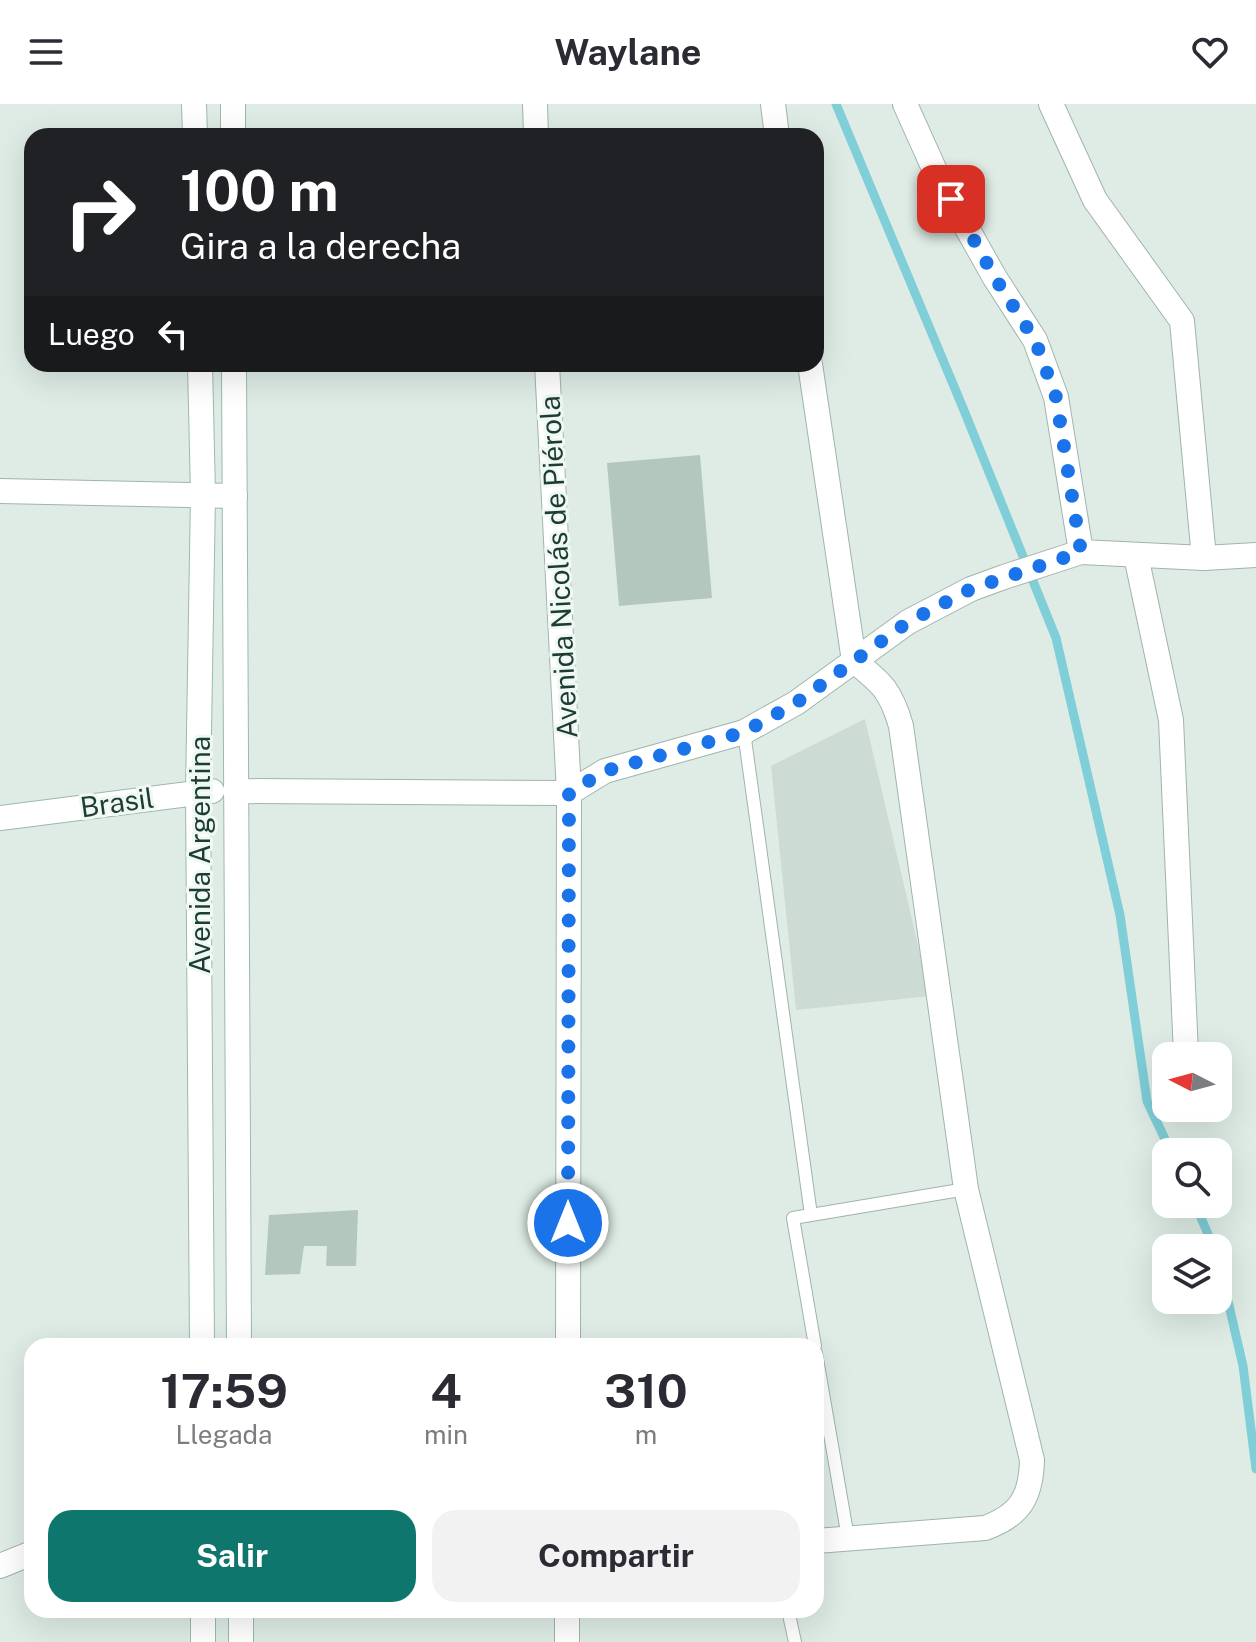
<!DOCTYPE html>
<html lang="es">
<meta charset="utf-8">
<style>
body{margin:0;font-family:"Public Sans",sans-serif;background:#f2f2f3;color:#2b2b33;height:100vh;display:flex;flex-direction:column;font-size:30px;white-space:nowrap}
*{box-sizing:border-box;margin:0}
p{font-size:26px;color:#7c7c81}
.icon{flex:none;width:44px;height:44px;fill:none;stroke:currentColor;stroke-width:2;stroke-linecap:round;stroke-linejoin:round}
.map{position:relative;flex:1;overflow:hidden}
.panel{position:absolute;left:24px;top:1234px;width:800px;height:280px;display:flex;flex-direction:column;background:#fff;border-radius:24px;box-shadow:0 8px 32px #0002}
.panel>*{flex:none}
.hud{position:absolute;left:24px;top:24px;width:800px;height:244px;border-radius:24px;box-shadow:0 8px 32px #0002;background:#202124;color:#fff;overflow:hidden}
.needle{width:52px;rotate:276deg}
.fabs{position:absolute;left:1152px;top:938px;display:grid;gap:16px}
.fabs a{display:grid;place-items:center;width:80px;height:80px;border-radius:16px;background:#fff;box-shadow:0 8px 32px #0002;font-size:40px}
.pin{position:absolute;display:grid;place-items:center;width:68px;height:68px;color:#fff;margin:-34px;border-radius:16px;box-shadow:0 4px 12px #0006}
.me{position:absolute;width:88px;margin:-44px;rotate:0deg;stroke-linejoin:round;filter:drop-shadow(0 0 6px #0008)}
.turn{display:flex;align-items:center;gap:28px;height:168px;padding:0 24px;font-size:36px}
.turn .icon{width:104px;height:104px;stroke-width:2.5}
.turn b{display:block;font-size:56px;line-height:68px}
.then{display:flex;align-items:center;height:76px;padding:0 24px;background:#0003;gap:16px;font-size:30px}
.eta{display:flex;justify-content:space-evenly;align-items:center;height:136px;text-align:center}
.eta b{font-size:48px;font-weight:700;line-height:56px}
.primary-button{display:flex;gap:16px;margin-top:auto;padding:16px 24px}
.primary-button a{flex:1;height:92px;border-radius:24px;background:#0f766e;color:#fff;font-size:32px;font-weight:700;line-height:92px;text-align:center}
.primary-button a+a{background:#f2f2f3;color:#2b2b33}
header{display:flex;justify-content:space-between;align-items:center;height:104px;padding:0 24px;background:#fff;font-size:36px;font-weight:700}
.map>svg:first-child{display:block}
.built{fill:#ccdcd4}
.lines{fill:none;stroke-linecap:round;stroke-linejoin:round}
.stream{stroke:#7fced8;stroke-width:9}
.building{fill:#b3c7be}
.lane-casing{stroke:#a0b4ac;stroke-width:14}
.street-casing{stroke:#a0b4ac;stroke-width:26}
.secondary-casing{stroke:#9bb9ad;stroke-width:26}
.lane{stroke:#fff;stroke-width:12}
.street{stroke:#fff;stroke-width:24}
.secondary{stroke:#fff;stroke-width:24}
.route{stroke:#1a73e8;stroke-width:14;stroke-dasharray:0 25.2}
.labels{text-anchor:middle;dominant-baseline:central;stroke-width:6;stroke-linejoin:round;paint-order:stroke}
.street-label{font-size:28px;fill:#1d3d33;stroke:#eff8f3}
</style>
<header><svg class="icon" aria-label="menu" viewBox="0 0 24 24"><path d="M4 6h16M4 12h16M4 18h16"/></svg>Waylane<svg class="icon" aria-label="heart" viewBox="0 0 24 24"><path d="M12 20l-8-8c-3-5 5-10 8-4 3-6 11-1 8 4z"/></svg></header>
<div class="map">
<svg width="1256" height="1538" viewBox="0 0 1256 1538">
<rect width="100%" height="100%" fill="#deece5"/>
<path class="built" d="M865,615L930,892L796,906L771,662Z"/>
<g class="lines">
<path class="stream" d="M836,0L963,304L1056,534L1120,811L1147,997L1171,1048
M1195,1100L1214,1144
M1218,1154L1243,1262L1256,1365"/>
</g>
<path class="building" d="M700,351L712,494L619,502L607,359Z
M358,1106L356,1162H326L327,1142H304L300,1170L265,1171L269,1111Z"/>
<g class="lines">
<defs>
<path id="lane" d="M744,628L811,1111
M815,1242L793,1114L966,1085
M816,1249L848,1434
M788,1506L795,1538"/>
<path id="street" d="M535,0L536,32
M773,0L777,32
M905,0L936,69L995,174L1035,236L1056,293L1081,448
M1051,0L1095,96L1182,217L1204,454
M547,260L569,689L568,1242
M810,260L854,557C882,579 891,587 901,622L966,1085L1032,1356C1031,1392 1021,1411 985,1424L816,1437
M0,387L235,392
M1136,452L1171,616L1186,950
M235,687L569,689L605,667L744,628L796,599L908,518L971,485L1004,473L1081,448L1204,454L1256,451
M0,1462L32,1449
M567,1538V1506"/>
<path id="secondary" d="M194,0L195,32
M233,0V32
M200,260L203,391L198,687L202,1242
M234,260L239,1242
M0,714L212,687
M241,1506V1538
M203,1538V1506"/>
</defs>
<use href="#lane" class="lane-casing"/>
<use href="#street" class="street-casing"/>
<use href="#secondary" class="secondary-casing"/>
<use href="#lane" class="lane"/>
<use href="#street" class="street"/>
<use href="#secondary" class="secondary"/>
</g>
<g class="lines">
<path class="route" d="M568,1119L569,689L605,667L744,628L796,599L908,518L971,485L1081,448L1056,293L1035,236L995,174L951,95"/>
</g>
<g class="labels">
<g class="street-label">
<text transform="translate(558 463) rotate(-93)">Avenida Nicolás de Piérola</text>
<text transform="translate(117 698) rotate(-8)">Brasil</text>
<text transform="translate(199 751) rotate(-90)">Avenida Argentina</text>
</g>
</g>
</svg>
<div class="fabs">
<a><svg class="needle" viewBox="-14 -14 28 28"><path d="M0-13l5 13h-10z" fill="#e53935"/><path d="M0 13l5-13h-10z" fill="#7c7c81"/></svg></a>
<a><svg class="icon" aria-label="search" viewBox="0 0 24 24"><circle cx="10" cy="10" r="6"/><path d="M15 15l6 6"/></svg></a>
<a><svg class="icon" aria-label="layers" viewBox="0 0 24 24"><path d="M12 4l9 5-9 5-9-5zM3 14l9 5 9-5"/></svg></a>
</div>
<div class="pin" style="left:951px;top:95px;background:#d93025"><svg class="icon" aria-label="arrive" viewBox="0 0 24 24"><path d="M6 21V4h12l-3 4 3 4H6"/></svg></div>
<svg class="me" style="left:568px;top:1119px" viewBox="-20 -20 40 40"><circle r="17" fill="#1a73e8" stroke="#fff" stroke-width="3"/><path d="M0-11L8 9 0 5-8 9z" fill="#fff"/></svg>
<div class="hud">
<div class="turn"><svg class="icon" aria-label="right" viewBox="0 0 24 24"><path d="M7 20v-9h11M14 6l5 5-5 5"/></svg><div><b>100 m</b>Gira a la derecha</div></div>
<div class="then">Luego<svg class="icon" aria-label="left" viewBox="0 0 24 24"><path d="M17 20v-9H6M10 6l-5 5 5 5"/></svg></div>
</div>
<section class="panel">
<div class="eta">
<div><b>17:59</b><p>Llegada</p></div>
<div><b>4</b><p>min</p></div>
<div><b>310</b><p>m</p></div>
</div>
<div class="primary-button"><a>Salir</a><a>Compartir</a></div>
</section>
</div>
